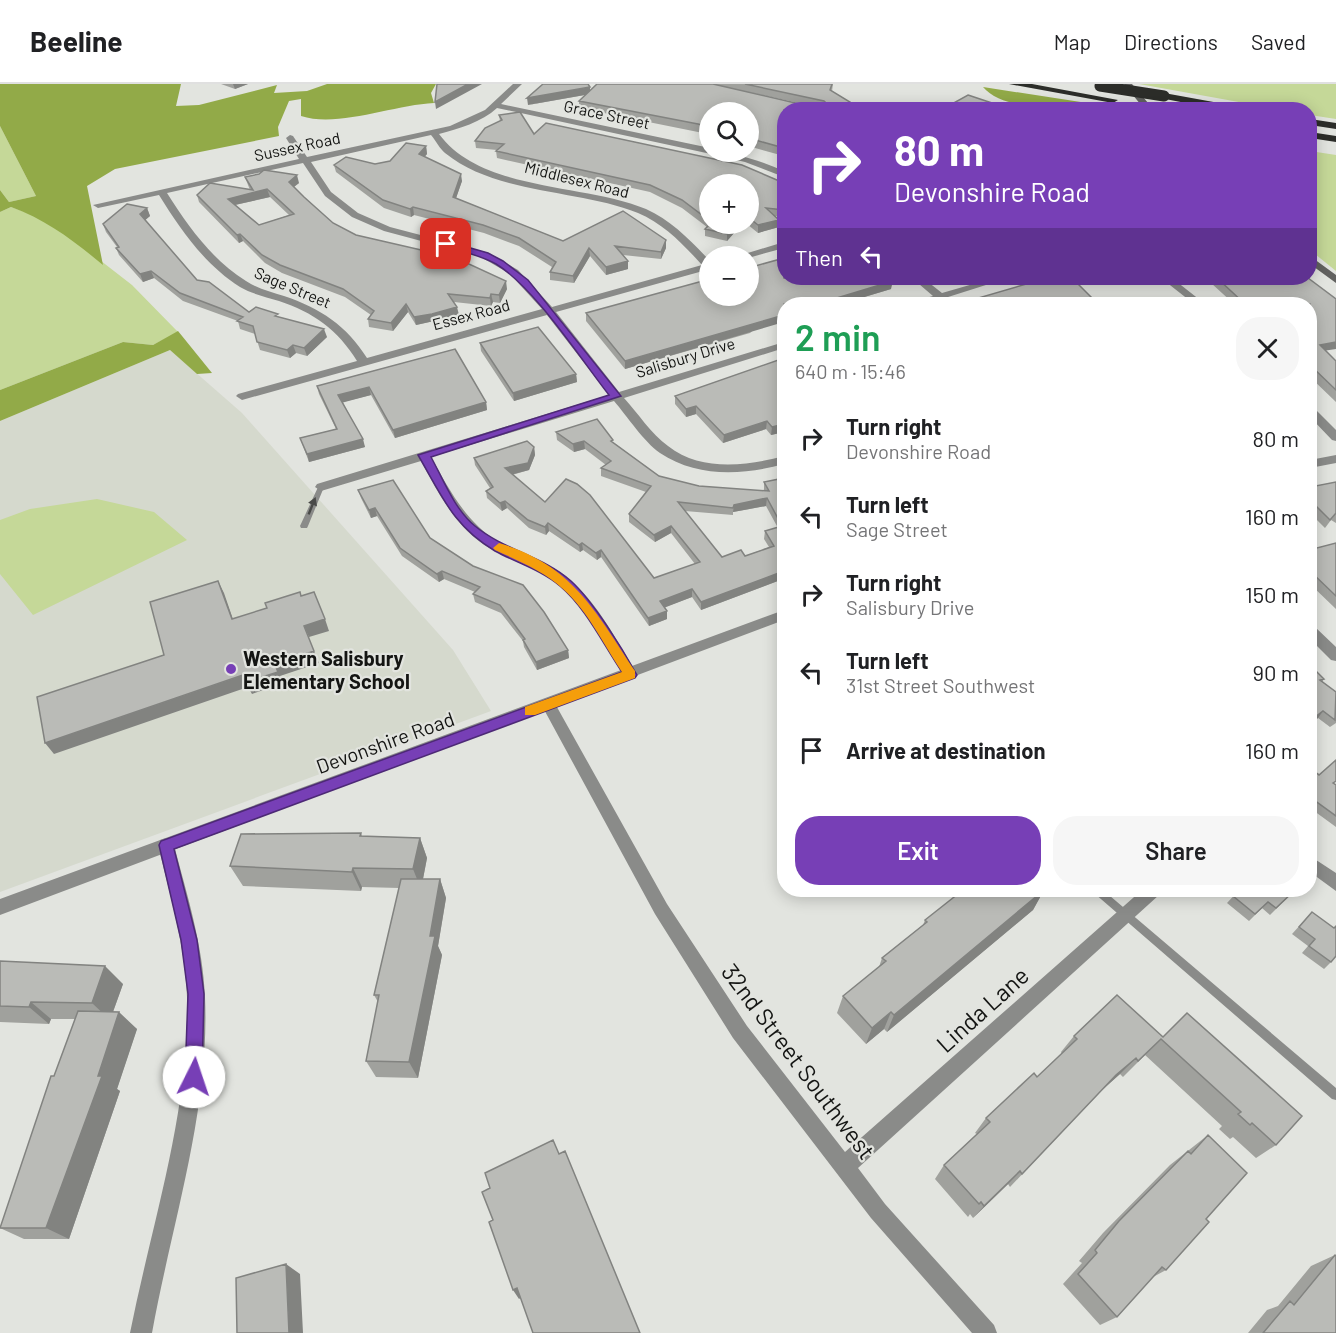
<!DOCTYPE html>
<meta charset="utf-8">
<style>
body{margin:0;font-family:Barlow,sans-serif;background:#f6f6f6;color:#202124;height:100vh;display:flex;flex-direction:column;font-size:22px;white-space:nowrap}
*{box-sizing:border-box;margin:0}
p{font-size:20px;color:#757577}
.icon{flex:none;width:33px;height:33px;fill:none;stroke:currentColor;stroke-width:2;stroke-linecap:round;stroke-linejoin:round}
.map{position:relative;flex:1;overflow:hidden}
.side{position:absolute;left:777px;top:213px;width:540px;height:600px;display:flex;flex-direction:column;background:#fff;border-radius:24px;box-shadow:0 3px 15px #0003}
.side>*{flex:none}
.banner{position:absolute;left:777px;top:18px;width:540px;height:183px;border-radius:24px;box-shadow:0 3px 15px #0003;background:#773fb6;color:#fff;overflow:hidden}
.controls{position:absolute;left:699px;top:18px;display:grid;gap:12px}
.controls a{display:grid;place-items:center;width:60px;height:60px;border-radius:50%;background:#fff;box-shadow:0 3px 15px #0003;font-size:30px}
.pin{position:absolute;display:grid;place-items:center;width:51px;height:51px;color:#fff;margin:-26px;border-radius:12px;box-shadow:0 3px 9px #0006}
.me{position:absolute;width:66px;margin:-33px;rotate:4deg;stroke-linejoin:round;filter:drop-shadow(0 0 4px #0008)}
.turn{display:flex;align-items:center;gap:21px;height:126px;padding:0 18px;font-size:27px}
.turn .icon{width:78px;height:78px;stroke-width:2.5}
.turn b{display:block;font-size:42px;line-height:51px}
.then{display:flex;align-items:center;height:57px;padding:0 18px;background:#0003;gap:12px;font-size:22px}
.round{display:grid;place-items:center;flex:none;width:63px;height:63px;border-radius:24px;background:#f6f6f6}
.summary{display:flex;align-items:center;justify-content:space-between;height:102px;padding:0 18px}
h1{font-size:36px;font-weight:600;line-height:45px;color:#1e9e55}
.cta{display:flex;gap:12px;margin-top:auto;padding:12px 18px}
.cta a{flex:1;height:69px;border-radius:24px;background:#773fb6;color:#fff;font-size:24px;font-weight:600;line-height:69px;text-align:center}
.cta a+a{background:#f6f6f6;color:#202124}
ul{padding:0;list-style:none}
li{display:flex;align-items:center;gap:18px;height:78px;padding:0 18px}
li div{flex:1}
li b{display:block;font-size:22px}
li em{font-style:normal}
header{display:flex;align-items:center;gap:36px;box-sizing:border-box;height:84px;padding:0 30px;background:#fff;border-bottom:2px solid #e0e0e0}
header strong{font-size:28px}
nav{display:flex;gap:33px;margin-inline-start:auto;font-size:21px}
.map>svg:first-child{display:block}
.built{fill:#d5d9cd}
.green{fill:#c5d898}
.forest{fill:#92aa48}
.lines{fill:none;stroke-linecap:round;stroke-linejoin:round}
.service{fill:#8a8b89;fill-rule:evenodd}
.minor{fill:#8a8b89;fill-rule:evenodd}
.tertiary{fill:#8a8b89;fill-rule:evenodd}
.secondary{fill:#61615f;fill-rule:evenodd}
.motorway{fill:#2c2d29;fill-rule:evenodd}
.motorway-bridge{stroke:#2c2d29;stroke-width:11}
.wall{fill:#a0a19d;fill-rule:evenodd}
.shaded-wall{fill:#828380}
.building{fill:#babbb7;stroke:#828380;stroke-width:1.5;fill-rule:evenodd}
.oneway{fill:#494a48}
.route{fill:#773fb6;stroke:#4d2976;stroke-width:1.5}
.slow{fill:#f59e0b}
.poi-dot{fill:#773fb6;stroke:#e2e4df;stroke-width:2}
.labels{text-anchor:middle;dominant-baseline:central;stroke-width:4.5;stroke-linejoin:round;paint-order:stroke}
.far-street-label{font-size:16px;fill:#141513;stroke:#e2e4df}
.poi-label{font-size:20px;font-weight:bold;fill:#141513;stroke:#e2e4df;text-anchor:start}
.street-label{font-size:20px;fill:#141513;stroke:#e2e4df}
.near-street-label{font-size:24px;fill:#141513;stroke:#e2e4df}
</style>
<header>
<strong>Beeline</strong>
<nav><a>Map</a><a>Directions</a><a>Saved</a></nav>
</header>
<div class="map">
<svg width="1336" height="1249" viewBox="0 0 1336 1249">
<rect width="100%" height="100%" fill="#e2e4df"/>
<path class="built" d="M170,266L242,329L453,566L491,627L0,808V337Z"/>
<path class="green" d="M1139,0H1336V35L1310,31V26L1278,25Z
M0,42L36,112L9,118L0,106Z
M1310,67L1336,71V187L1310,166Z
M11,123L36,132L65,149L132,201L178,248L153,261L123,258L0,306V128Z
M97,415L154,428L187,456L33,531L0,490V436L30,425Z"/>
<path class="forest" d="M0,0H181L176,22L199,21L277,1L274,9L307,7L327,0H436L431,9L434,19C393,21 338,44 301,32V15L289,17L278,43L279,52L115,85L87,102L103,181C74,157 47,136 11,123L0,128V106L9,118L36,112L0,42Z
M983,3L1126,25H1036L1029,19C1014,22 993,15 983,3Z
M178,247L212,289L197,290L170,266L0,337V306L123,258L153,261Z"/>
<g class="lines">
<path class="service" d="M319,401H321L324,403L308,442L307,444H301L300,442Z
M1092,806H1103L1336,1004V1016L1332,1015L1094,809Z"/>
<path class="minor" d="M513,0H522L501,20L710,64V68C736,68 760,77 784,87V93L745,78L711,70L497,24C482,38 458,45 439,50C482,108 583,99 646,125C671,136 691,157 710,177V185L556,228L619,308L784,258V264L624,314C638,329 651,350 668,362C701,388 747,382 784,372V380C744,391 697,394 660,369C644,358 627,332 614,317L431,373C449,405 466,439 499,458C523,471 550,478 571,497C599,521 616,556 635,586L637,590L635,594H625C606,563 589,529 562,504C542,485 514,478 491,465C456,445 439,410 421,377L321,407L315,403L317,400L609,311L547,231L242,316L236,312L238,310L357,277C338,246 313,228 279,217C266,213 252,210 240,203C205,181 180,145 159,111L98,124L93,121L299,75L286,54L290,51L293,52L307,73L450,42L485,26ZM431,51C436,57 440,65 445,69C497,111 579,105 638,129C664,140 684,161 702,181L552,223L518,186L489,169L390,143L358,129L331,108L311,78ZM303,79L325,112L352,133L384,147L481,173L510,190L542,225L367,274C347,242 320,224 284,212C271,208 258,205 246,197C212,176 188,142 167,109Z
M784,158V164L748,174L738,172Z
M912,194H923L942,209L994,194H1008L926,220H911L912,218L933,212Z
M1161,194H1172L1205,220H1194Z
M1310,323L1314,324L1336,346V357L1332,356L1310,333Z
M1310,542L1315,543L1336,563V577L1331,576L1310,555Z
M548,614L553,616L667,820L747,942L845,1068L1142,806H1161L1159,811L858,1084L885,1120L994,1241L997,1249H972L871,1134L733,954L655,830L541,620L543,616Z
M166,754L172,756L174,761C187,811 203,861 205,913C210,1027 172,1138 152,1249H130C152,1138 190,1027 187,913C185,861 170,811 158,761L160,756Z
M1310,772L1336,789V807L1310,788Z"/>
<path class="tertiary" d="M1336,371V379L1310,384V376Z
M784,526V536L0,831V815Z"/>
<path class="secondary" d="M1124,0H1132L1154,26H1145Z
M1310,172L1336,191V199L1310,180Z"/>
<path class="motorway" d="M1009,0H1032L1118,16L1113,19Z
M1164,9L1241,23L1246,26H1222L1160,14L1159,12Z
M1310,35L1336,39V45L1310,41Z
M1310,48L1336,52V58L1310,54Z"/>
<path class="motorway-bridge" d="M1100,2L1164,12"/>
</g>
<path class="wall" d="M221,0H248L235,5Z
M597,0H833L832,7L863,26H784V72L748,62V28H710V51L698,48L579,24V17L585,11L528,21L590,7ZM739,6L808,21H804Z
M499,31L534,50L784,99V133L775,132L779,136V143L758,149L747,140H748V100H710V140H742L727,157L705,152V145L707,143L682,124L650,108L497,74L496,67L497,66L476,64L475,57L500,37Z
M426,62L427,70L424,73L462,97L456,114L563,157L666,164L661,175L623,171L628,177V185L606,191L590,172L574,199L550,196V188L552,183L519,162L484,149L414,131L411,133L384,124L336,88L334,81L375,80L390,77Z
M245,93L299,99L294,103L304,113L333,139L356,151L507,205L500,219L493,218L491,222L454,218L459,231L434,237L416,241L408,228L393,247L369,243L368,235L371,231L345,213L282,189L265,179L243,157L239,159L199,118L197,111L250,106L248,101ZM270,113L289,131L259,141L235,121Z
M147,124L150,132L145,136L197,196L249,228L280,234L327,253L307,272L296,269L290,274L260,266L255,250L240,245L238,237L183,217L154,194L143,198L119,171L116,164L117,163L106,148L103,140Z
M784,194L891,205L841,220H784L750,249L625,285L586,237V229Z
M1214,194H1308L1326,267L1336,277V318L1310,293V220H1234L1211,199Z
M480,259L576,290L577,298L514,317L481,267Z
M455,265L486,318L487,326L395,354L371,311L343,318L365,363L309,378L300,354L336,345L319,310L317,302Z
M784,274V348L771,351L766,345L723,359L696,330L686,333L675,320V312Z
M556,348L614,359L659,392L699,402L764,407V398L784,394L783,495L701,526L692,513L665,523L667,535L649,542L601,473L597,476L583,466L580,468L549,447L546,451L529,444L507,424L502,427L487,414L486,407L490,404L475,381L474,374L534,363L535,371L529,386L512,391L545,418L654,494L695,480L671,449L655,458L629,438V430L646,408L601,392V384L606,381L585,365L574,368L557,356ZM766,422L778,444L765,447L764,455L769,463L745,472L722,473L685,427L733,431V428Z
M1336,398V439L1331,436L1325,444L1311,430H1310Z
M358,406L430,454L568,566L569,574L537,586L524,563L523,557L501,529L475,518L473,510L475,508L444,495L439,498L402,472L377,432L371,434L361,414Z
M1310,458L1317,464L1336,459V525L1310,500Z
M1310,581L1324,595L1322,598L1336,608V639L1330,643L1318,634L1310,640Z
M1310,684L1336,701V743L1310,724Z
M361,749L362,752L420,754L427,774L423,795H440L446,814L438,862L442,871L418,994L376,993L366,977L378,918L374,911L399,804L362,803L361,807L243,802L230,782Z
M1044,806L1033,826L887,948L884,945L866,960L837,929L843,912L879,883L882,874L923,841L925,836L975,811Z
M1238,806H1289L1293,808L1270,831L1262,824L1249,837L1227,819L1239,806Z
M1312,828L1334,844L1331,878L1324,885L1302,869L1308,862L1292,850Z
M0,877L123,900L113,928L137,945L117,1005L120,1007L69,1155H24L0,1144L75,935H51L49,940L0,938Z
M1117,911L1276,1061L1256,1074L1233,1053L1230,1055L1219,1045L1222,1042L1145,971L1123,993L1120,990L1101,1007L1010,1103L1008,1100L973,1134L970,1130L968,1133L935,1095L944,1081L977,1050L975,1049L986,1034L1037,993L1062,970L1061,968L1074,952Z
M1208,1051L1206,1135L1166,1186L1153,1193L1117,1233L1100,1241L1063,1200L1082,1179L1079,1177L1103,1149L1170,1081Z
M1335,1171L1336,1249H1248L1267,1226L1278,1222L1311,1182Z"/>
<path class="shaded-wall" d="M233,0H248L235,5Z
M468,0H482L436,25L435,18Z
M590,3V10L528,21L527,14Z
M426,62L427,70L420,78L419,70Z
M461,90L462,97L454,120L453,113Z
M297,91L299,99L291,105L289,98Z
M267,105L270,113L230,122L228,115Z
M413,123L414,131L411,133L410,125Z
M147,124L150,132L143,138L140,130Z
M779,136V143L758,149V141Z
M736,140H742L727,157V150Z
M240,150L243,157L239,159L237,151Z
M666,156V164L661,175V168Z
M589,164L590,172L574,199L573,192Z
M628,177V185L606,191V183Z
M151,187L154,194L143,198L140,190Z
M506,197L507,205L500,219L499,211Z
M893,197L891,205L841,220H817Z
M491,210L493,218L491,222L490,214Z
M406,220L408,228L393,247L391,239Z
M457,223L459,231L434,237L416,241L414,233Z
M784,231V238L625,285V277Z
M324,245L327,253L307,272L304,264Z
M1336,258V265L1316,268L1320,261Z
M293,261L296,269L290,274L287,266Z
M576,290L577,298L514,317L513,309Z
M369,303L371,311L341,319L338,311Z
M486,318L487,326L395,354L393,346Z
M696,322V330L686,333V325Z
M767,337L766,345L723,359L724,351Z
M784,340V348L771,351L772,343Z
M363,355L365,363L309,378L307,370Z
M584,357L585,365L574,368L573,360Z
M534,363L535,371L529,386L506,392L505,384Z
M767,414L766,422L733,428L734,421Z
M505,417L507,424L502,427L500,419Z
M1316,422L1311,430H1310V423Z
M375,424L377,432L371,434L369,426Z
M548,439L549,447L546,451L545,443Z
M671,442V449L655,458L654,451Z
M582,459L583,466L580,468L579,461Z
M601,466V473L597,476L596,469Z
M782,485H784V492H783V495L701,526V518Z
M442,487L444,495L439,498L437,490Z
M218,497L224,509L237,547L232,535Z
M692,505V513L661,525L660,517Z
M667,527V535L649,542L648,534Z
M325,535L329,547L309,553L304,542Z
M568,566L569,574L537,586L536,578Z
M314,567L319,579L280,592L283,599L252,610L248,603L54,670L45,659Z
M1323,627L1318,634L1310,640V637Z
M420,754L427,774L421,805L413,785Z
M353,784L362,803L361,807L352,788Z
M440,795L446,814L438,862L442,871L418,994L409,978Z
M1044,806L1033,826L887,948L894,931Z
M105,882L123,900L110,936L92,919Z
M31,918L51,935L49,940L29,923Z
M119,928L137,945L117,1005L120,1007L69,1155L46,1144Z
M891,928L884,945L866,960L872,944Z
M1136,974L1120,990L1101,1007L1010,1103L1116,991Z
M1020,1087L1008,1100L973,1134L984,1122Z
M286,1180L300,1190L303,1249H289Z
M517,1204L522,1213L519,1215L513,1206Z"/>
<path class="building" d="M437,0H468L435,18Z
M543,0H588L590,3L527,14Z
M597,0H713L804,21L826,19L824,17L745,0H832L830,6L863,26H784V64L748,54V28H710V43L698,40L579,17Z
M968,11L1013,26H941Z
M520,28L534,50L546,39L742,81L784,99V126L766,124L779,136L758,141L748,133V100H710V137L682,116L650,101L496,67L504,60L475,57L485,44L502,36L499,31Z
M406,59L426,62L419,70L461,90L453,113L563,157L623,127L666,156L661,168L615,162L628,177L606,183L589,164L573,192L550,188L556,178L519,154L483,141L413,123L410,125L383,116L334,81L346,73L375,80L390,77Z
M264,86L297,91L289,98L304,113L333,139L356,151L456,174L506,197L499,211L491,210L490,214L448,210L457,223L432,230L414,233L406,220L391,239L368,235L374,227L343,205L280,181L262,171L240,150L237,151L197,111L210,99L253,106L245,93L259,90ZM267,105L294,130L259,141L228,115Z
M127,120L147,124L140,130L197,196L209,198L249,228L256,223L278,230L275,232L324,245L304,264L293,261L287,266L257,258L253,242L237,237L243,233L180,209L151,187L140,190L116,164L119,163L103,140Z
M710,140H736L727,150L705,145Z
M784,174V194H889L893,197L817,220H784V231L625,277L586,229L710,195V212H748V184Z
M1047,194H1072L1098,220H958Z
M1217,194H1308L1336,215V258L1320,261L1336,277V306L1310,281V220H1245Z
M538,243L576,290L513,309L480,259Z
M455,265L486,318L393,346L369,303L338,311L363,355L307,370L300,354L337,345L317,302Z
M784,274V340L772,343L767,337L724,351L696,322L686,325L675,312Z
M597,335L613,356L611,357L659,392L699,402L769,407L764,398L784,394V485H782L784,487L701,518L692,505L660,517L667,527L648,534L601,466L596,469L582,459L579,461L548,439L545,443L528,436L505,417L500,419L486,407L493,403L474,374L527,357L534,363L528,379L505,384L545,418L566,395L577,400L590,411L654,494L700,478L671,442L654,451L629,430L651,402L601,384L611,377L584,357L573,360L556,348ZM767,414L782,442L765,447L774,462L745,472L741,466L722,473L678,418L733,424L734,421Z
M393,396L430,454L473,482L523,501L544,528L568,566L536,578L523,556L525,555L500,521L473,510L480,503L442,487L437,490L400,464L375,424L369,426L358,406Z
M1336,398V429L1330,436L1316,422L1310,423V403Z
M1310,458L1317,464L1336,459V512L1310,487Z
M218,497L232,535L267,524L265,519L300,508L301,512L314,508L325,535L304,542L314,567L275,581L278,588L246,598L243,591L45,659L37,613L164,571L150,518Z
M1310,581L1324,595L1320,596L1336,608L1335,636L1323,627L1310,637Z
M1336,676V697L1333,699L1336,701V732L1310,713V684L1319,691Z
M361,749L360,752L420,754L413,785L353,784L352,788L230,782L241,750Z
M401,795H440L430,852H435L409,978L366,977L379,911H374Z
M963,806H970L975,811L982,806H1044L894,931L891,928L872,944L843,912L886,877L882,874L927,838L925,836Z
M1240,806H1289L1293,808L1276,824L1268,818L1255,830L1233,812Z
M1312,828L1334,844L1336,842V872L1331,878L1309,862L1315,855L1299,843Z
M0,877L105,882L92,919L31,918L29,923L0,922Z
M1117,911L1163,953L1187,929L1302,1032L1276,1061L1252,1039L1250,1041L1238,1030L1241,1028L1161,955L1138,977L1136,974L1116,991L1022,1090L1020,1087L984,1122L981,1118L979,1120L944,1081L990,1038L986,1034L1034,989L1037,993L1077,955L1074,952Z
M78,927L119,928L98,992H102L46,1144H0L51,992H54Z
M1208,1051L1247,1089L1206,1135L1209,1138L1166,1186L1162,1183L1117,1233L1078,1190L1097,1169L1095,1166L1119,1137L1188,1067L1191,1070Z
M553,1056L559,1070L565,1067L640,1249H533L517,1204L513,1206L489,1138L493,1136L482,1108L490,1104L485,1089Z
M1335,1171L1336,1172V1249H1263L1290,1217L1294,1221Z
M286,1180L289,1249H237L236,1194Z"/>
<defs><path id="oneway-solid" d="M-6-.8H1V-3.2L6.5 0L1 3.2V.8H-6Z" transform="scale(1.5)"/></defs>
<use class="oneway" href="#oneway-solid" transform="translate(312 422) rotate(-68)"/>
<path class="route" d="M446,157L488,169L503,177L528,196L621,312L431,373C443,395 455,426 475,442C504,466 543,472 571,497C593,517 622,564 637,591L635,594L174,765L197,856L204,910L202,993L200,999L194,1002L188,999L185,993L188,910L181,856L159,761L161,757L622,588C603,560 586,524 560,502C541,486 517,479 495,467C453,442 442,412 418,371L609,311C580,274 534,203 496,180C480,171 461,167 443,162V158Z"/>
<path class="slow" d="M499,459C573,481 596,528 635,587V594L535,631H525V623L622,588C604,561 588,527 563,505C544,487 519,477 495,466L493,464Z"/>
<circle class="poi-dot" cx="231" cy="585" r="6"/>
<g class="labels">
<g class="far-street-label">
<text transform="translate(607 30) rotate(12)">Grace Street</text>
<text transform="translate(297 62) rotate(-12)">Sussex Road</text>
<text transform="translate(577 95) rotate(14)">Middlesex Road</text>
<text transform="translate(293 203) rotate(23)">Sage Street</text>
<text transform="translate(471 230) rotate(-15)">Essex Road</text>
<text transform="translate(685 273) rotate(-17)">Salisbury Drive</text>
</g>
<g class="poi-label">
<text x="243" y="574">Western Salisbury<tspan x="243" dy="23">Elementary School</tspan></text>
</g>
<g class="street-label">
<text transform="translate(385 658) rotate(-20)">Devonshire Road</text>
</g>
<g class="near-street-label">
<text transform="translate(982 925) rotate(-42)">Linda Lane</text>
<text transform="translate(799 977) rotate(53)">32nd Street Southwest</text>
</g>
</g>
</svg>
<div class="controls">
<a><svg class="icon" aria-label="search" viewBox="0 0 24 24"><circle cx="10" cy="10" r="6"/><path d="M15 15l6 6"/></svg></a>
<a>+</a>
<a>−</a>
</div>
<div class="pin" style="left:446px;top:160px;background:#d93025"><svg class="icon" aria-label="arrive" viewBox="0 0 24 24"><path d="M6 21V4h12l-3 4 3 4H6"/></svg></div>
<svg class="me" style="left:194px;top:993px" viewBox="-20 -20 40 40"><circle r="19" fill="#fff"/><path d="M0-13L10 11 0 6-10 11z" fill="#773fb6"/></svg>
<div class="banner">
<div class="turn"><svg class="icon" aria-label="right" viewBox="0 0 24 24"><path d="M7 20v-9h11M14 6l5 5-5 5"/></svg><div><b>80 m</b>Devonshire Road</div></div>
<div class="then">Then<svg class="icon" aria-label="left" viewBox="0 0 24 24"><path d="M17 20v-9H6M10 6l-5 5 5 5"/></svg></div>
</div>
<section class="side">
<div class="summary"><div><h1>2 min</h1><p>640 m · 15:46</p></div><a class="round"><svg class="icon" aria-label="close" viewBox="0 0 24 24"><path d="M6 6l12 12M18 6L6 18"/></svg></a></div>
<ul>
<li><svg class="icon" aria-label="right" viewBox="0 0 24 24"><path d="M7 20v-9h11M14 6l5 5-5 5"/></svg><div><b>Turn right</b><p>Devonshire Road</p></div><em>80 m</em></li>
<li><svg class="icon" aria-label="left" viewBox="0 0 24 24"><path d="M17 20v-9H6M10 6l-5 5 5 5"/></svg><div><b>Turn left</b><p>Sage Street</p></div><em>160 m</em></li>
<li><svg class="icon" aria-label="right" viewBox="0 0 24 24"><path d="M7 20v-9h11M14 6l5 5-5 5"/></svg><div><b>Turn right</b><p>Salisbury Drive</p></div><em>150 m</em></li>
<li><svg class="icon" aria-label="left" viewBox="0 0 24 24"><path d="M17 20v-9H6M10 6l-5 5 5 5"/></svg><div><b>Turn left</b><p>31st Street Southwest</p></div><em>90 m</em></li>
<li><svg class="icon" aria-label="arrive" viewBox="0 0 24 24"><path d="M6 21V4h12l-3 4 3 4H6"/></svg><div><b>Arrive at destination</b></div><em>160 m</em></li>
</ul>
<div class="cta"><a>Exit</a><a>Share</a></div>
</section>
</div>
